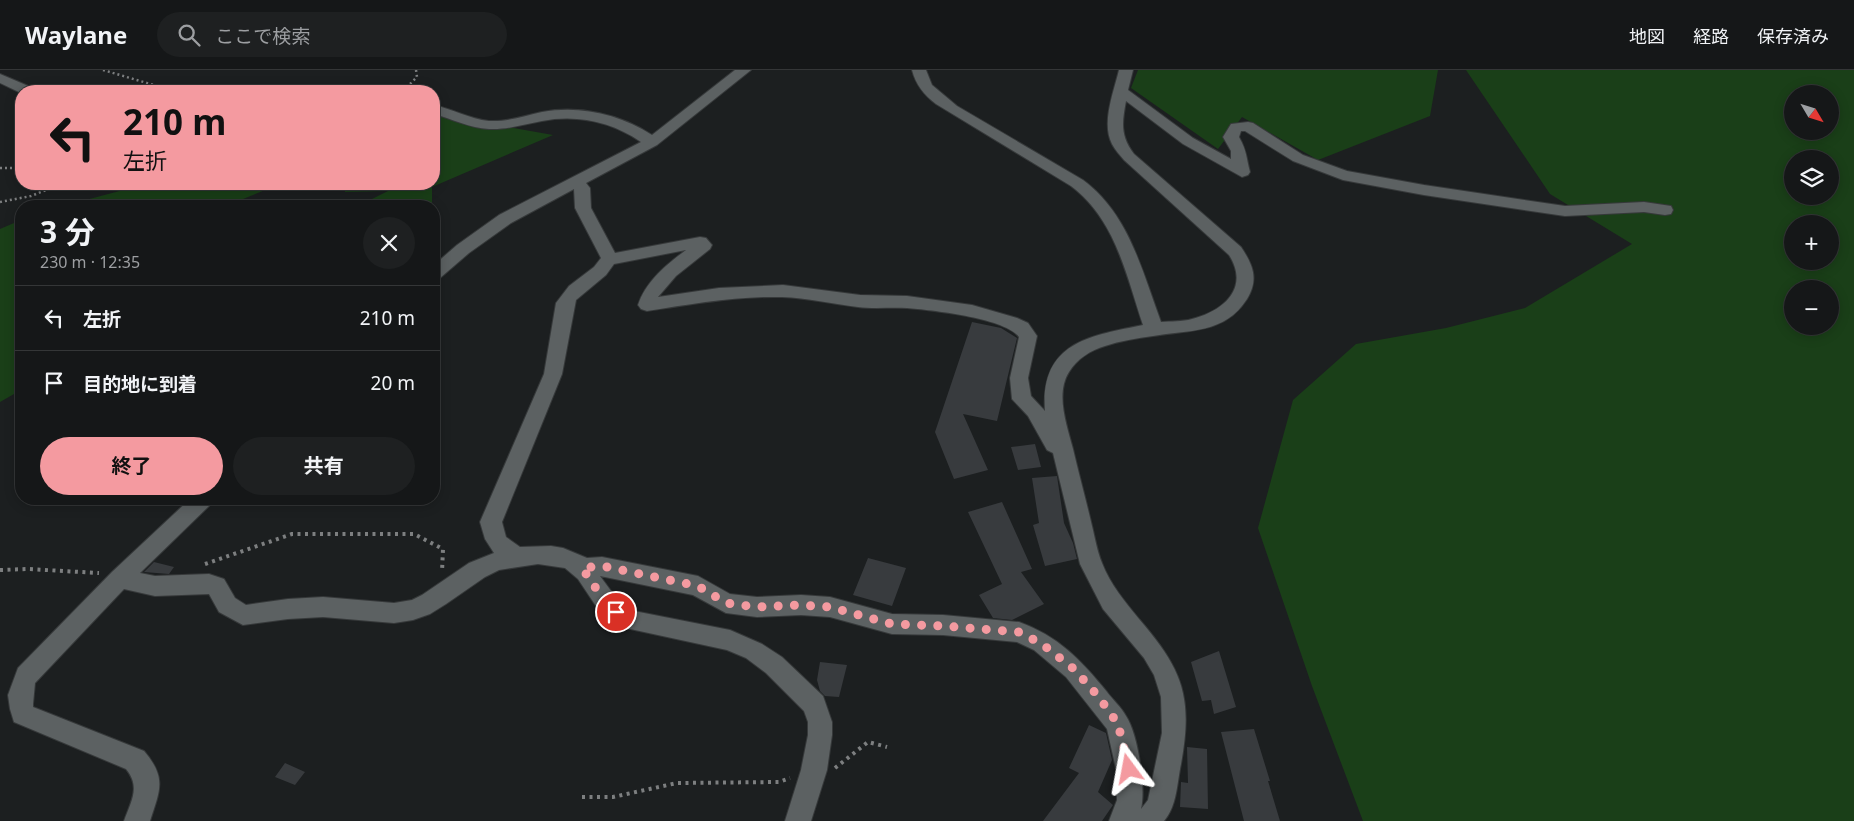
<!DOCTYPE html>
<html lang="ja">
<meta charset="utf-8">
<style>
body{margin:0;font-family:"Noto Sans","Noto Sans JP",sans-serif;background:#1e2021;color:#f1f3f6;height:100vh;display:flex;flex-direction:column;font-size:19px;white-space:nowrap}
*{box-sizing:border-box;margin:0}
p{font-size:16px;color:#9d9fa2}
.icon{flex:none;width:28px;height:28px;fill:none;stroke:currentColor;stroke-width:2;stroke-linecap:round;stroke-linejoin:round}
.map{position:relative;flex:1;overflow:hidden}
.side{position:absolute;left:15px;top:130px;width:425px;height:305px;display:flex;flex-direction:column;background:#151718;border-radius:20px;box-shadow:0 2px 12px #0003,0 0 0 1px #343637}
.side>*{flex:none}
.hud{position:absolute;left:15px;top:15px;width:425px;height:105px;border-radius:20px;box-shadow:0 2px 12px #0003,0 0 0 1px #343637;background:#f49aa0;color:#111;overflow:hidden}
.needle{width:32px;rotate:128deg}
.fabs{position:absolute;left:1784px;top:15px;display:grid;gap:10px}
.fabs a{display:grid;place-items:center;width:55px;height:55px;border-radius:50%;background:#151718;box-shadow:0 2px 12px #0003,0 0 0 1px #343637;font-size:25px}
.pin{position:absolute;display:grid;place-items:center;width:42px;height:42px;color:#fff;margin:-21px;border:2px solid #fff;border-radius:50%;box-shadow:0 1px 5px #0007}
.me{position:absolute;width:55px;margin:-28px;rotate:347deg;stroke-linejoin:round;filter:drop-shadow(0 0 4px #0008)}
.turn{display:flex;align-items:center;gap:18px;height:105px;padding:0 25px;font-size:22px}
.turn .icon{width:65px;height:65px;stroke-width:2.5}
.turn b{display:block;font-size:35px;line-height:42px}
.round{display:grid;place-items:center;flex:none;width:52px;height:52px;border-radius:26px;background:#1e2021}
.head{display:flex;align-items:center;justify-content:space-between;height:85px;padding:0 25px}
h1{font-size:30px;font-weight:700;line-height:38px}
.action{display:flex;gap:10px;margin-top:auto;padding:10px 25px}
.action a{flex:1;height:58px;border-radius:30px;background:#f49aa0;color:#111;font-size:20px;font-weight:700;line-height:58px;text-align:center}
.action a+a{background:#1e2021;color:#f1f3f6}
ul{padding:0;list-style:none}
li{display:flex;align-items:center;gap:15px;height:65px;padding:0 25px;border-top:1px solid #343637}
li div{flex:1}
li b{display:block;font-size:19px}
li em{font-style:normal}
header{display:flex;align-items:center;gap:30px;box-sizing:border-box;height:70px;padding:0 25px;background:#151718;border-bottom:1px solid #343637}
header strong{font-size:24px}
nav{display:flex;gap:28px;margin-inline-start:auto;font-size:18px}
.search{width:350px;height:45px;background:#1e2021;display:flex;align-items:center;gap:12px;box-sizing:border-box;padding:0 18px;border-radius:28px;color:#9d9fa2;font-size:19px}
.map>svg:first-child{display:block}
.green{fill:#1a3f18;fill-rule:evenodd}
.building{fill:#383b3e}
.lines{fill:none;stroke-linecap:round;stroke-linejoin:round}
.street-casing{stroke:#36393a;stroke-width:2}
.path-far1{stroke:#7d7f80;stroke-width:2.5;stroke-dasharray:2 3;stroke-linecap:butt}
.path{stroke:#7d7f80;stroke-width:4;stroke-dasharray:3 4.5;stroke-linecap:butt}
.street{fill:#5c6162;fill-rule:evenodd}
.route{stroke:#f49aa0;stroke-width:9;stroke-dasharray:0 16.2}
</style>
<header>
<strong>Waylane</strong>
<div class="search"><svg class="icon" aria-label="search" viewBox="0 0 24 24"><circle cx="10" cy="10" r="6"/><path d="M15 15l6 6"/></svg>ここで検索</div>
<nav><a>地図</a><a>経路</a><a>保存済み</a></nav>
</header>
<div class="map">
<svg width="1854" height="751" viewBox="0 0 1854 751">
<rect width="100%" height="100%" fill="#1c1f20"/>
<path class="green" d="M1138,0H1438L1430,46L1318,90L1242,47L1218,79L1131,18Z
M1466,0H1854V751H1363L1312,616L1258,458L1293,330L1356,274L1446,258L1525,238L1632,174L1550,124ZM1792,24H1830V61H1792ZM1792,89H1830V126H1792ZM1792,154H1830V191H1792ZM1792,219H1830V256H1792Z
M434,44L553,65L432,117V136H358L388,121L345,122V114H434Z
M146,114H280L226,136H63Z
M21,150V320L0,332V159Z"/>
<path class="building" d="M972,252L1001,258L1017,268L997,351L963,344L988,400L954,409L935,362Z
M1035,374L1041,397L1018,400L1011,377Z
M1057,406L1064,453L1073,473L1077,489L1045,496L1033,455L1039,453L1032,408Z
M1002,432L1032,499L1021,502L1044,534L1012,550L993,548L979,525L1002,514L968,442Z
M868,488L906,498L892,536L853,525Z
M154,492L174,497L169,504L144,502Z
M1219,581L1236,637L1214,644L1211,630L1202,631L1191,592Z
M820,592L847,595L839,627L825,626L820,621L817,610Z
M1089,655L1106,663L1112,690L1098,722L1113,735L1102,751H1043L1079,703L1069,698Z
M1254,659L1270,711H1268L1280,751H1244L1221,662Z
M1187,677L1207,679L1208,739L1180,737L1181,712L1188,713Z
M285,693L305,702L295,715L275,707Z"/>
<g class="lines">
<defs>
<path id="street" d="M735,0H751L657,75L586,113L590,118L591,138L615,183L700,167L706,168L712,175L710,179L676,206L658,227L719,218L783,215L860,225L907,226L972,235L1017,248L1028,253L1037,266L1028,308L1031,326L1045,341C1040,272 1090,266 1143,255C1126,205 1116,150 1071,116L936,34C924,25 916,15 912,0H926L932,15L957,36L1083,110C1129,144 1142,201 1161,252C1171,251 1182,252 1192,249C1224,241 1250,218 1229,185L1124,90C1120,85 1115,80 1112,74C1101,53 1114,21 1119,0H1133L1128,20L1193,68L1231,89V81L1223,67L1231,54L1248,52L1253,53L1303,85L1347,101L1424,115L1565,136L1644,132L1671,136L1673,140L1671,144L1665,145L1644,142L1565,146L1424,125L1343,110L1293,91L1245,61H1241L1239,67C1247,81 1246,87 1250,102L1248,105L1242,107L1183,74L1126,31C1122,52 1120,66 1134,84L1241,177C1253,195 1259,209 1247,229C1225,264 1188,260 1153,266C1137,268 1120,271 1105,276C1091,280 1077,289 1069,302C1055,324 1067,356 1073,379C1079,405 1086,430 1092,456C1095,468 1097,481 1102,493C1110,514 1125,532 1139,549C1183,600 1193,627 1181,694C1177,713 1177,736 1164,751H1109L1117,730L1116,699L1107,659L1066,607L1034,580L1017,572L943,565L892,564L830,547L801,545L757,547L726,543L693,525L600,506L614,525L634,541L730,560L762,574L782,587L823,626L832,652V665L827,700L811,751H785L801,700L808,665V652L804,641L766,603L746,588L727,580L621,557L598,539L578,509L565,498L538,494L499,500L485,507L446,534L430,544L413,550L394,553L323,547L288,549L243,555L219,542L209,524L155,526L124,519L35,613L33,634V637L144,681C167,708 160,720 150,751H124C131,731 141,717 126,699L14,652L10,639L8,625L18,598L112,502L190,429H213L210,435L140,503L155,506L209,504L224,509L235,528L246,535L288,529L323,527L394,533L412,530L422,525L469,493L494,483L485,469L480,452L544,304L556,233L569,216L594,197L601,188L575,138L574,119L511,153L469,183L440,208L434,210V195L457,175L499,145L641,72C612,52 577,44 542,51C525,54 507,60 489,59C470,58 452,49 434,44V35C452,39 470,49 489,51C507,52 524,46 542,42C579,35 620,44 652,65ZM686,180C666,195 646,211 638,235L641,239L647,241C692,234 737,226 782,227C807,228 833,234 858,237C874,239 891,237 907,238C931,240 1005,248 1019,267L1010,308L1012,329L1028,346L1047,380L1053,383L1080,494L1103,539L1144,588L1154,605L1161,627L1162,663L1148,730L1141,739C1146,718 1138,664 1126,646C1121,637 1113,630 1107,622C1081,590 1058,566 1019,552L943,545L892,544L830,527L801,525L757,527L730,524L698,506L602,487L587,488L563,478L551,476L520,477L506,467L502,452L562,304L576,230L606,205L614,194Z
M0,4L33,18L35,21H21V23L0,13Z"/>
</defs>
<use href="#street" class="street-casing"/>
<path class="path-far1" d="M103,0L174,21
M403,21L417,7L416,0
M0,98H21
M39,114L43,121
M0,132L31,126L61,114"/>
<path class="path" d="M205,494L292,464H414L443,479L442,502
M0,500L28,499L99,503
M835,698L868,672L887,677
M582,727H613L677,713L779,712L790,708"/>
<use href="#street" class="street"/>
</g>
<g class="lines">
<path class="route" d="M616,542L604,530L582,498L602,496L698,516L726,533L756,537L800,535L830,537L892,554L943,556L1019,562L1042,574L1074,599L1098,626L1118,654L1129,699"/>
</g>
</svg>
<div class="fabs">
<a><svg class="needle" viewBox="-14 -14 28 28"><path d="M0-13l5 13h-10z" fill="#e53935"/><path d="M0 13l5-13h-10z" fill="#9d9fa2"/></svg></a>
<a><svg class="icon" aria-label="layers" viewBox="0 0 24 24"><path d="M12 4l9 5-9 5-9-5zM3 14l9 5 9-5"/></svg></a>
<a>+</a>
<a>−</a>
</div>
<div class="pin" style="left:616px;top:542px;background:#d93025"><svg class="icon" aria-label="arrive" viewBox="0 0 24 24"><path d="M6 21V4h12l-3 4 3 4H6"/></svg></div>
<svg class="me" style="left:1129px;top:699px" viewBox="-20 -20 40 40"><path d="M0-17L14 15 0 8-14 15z" fill="#f49aa0" stroke="#fff" stroke-width="4"/></svg>
<div class="hud">
<div class="turn"><svg class="icon" aria-label="left" viewBox="0 0 24 24"><path d="M17 20v-9H6M10 6l-5 5 5 5"/></svg><div><b>210 m</b>左折</div></div>
</div>
<section class="side">
<div class="head"><div><h1>3 分</h1><p>230 m · 12:35</p></div><a class="round"><svg class="icon" aria-label="close" viewBox="0 0 24 24"><path d="M6 6l12 12M18 6L6 18"/></svg></a></div>
<ul>
<li><svg class="icon" aria-label="left" viewBox="0 0 24 24"><path d="M17 20v-9H6M10 6l-5 5 5 5"/></svg><div><b>左折</b></div><em>210 m</em></li>
<li><svg class="icon" aria-label="arrive" viewBox="0 0 24 24"><path d="M6 21V4h12l-3 4 3 4H6"/></svg><div><b>目的地に到着</b></div><em>20 m</em></li>
</ul>
<div class="action"><a>終了</a><a>共有</a></div>
</section>
</div>
